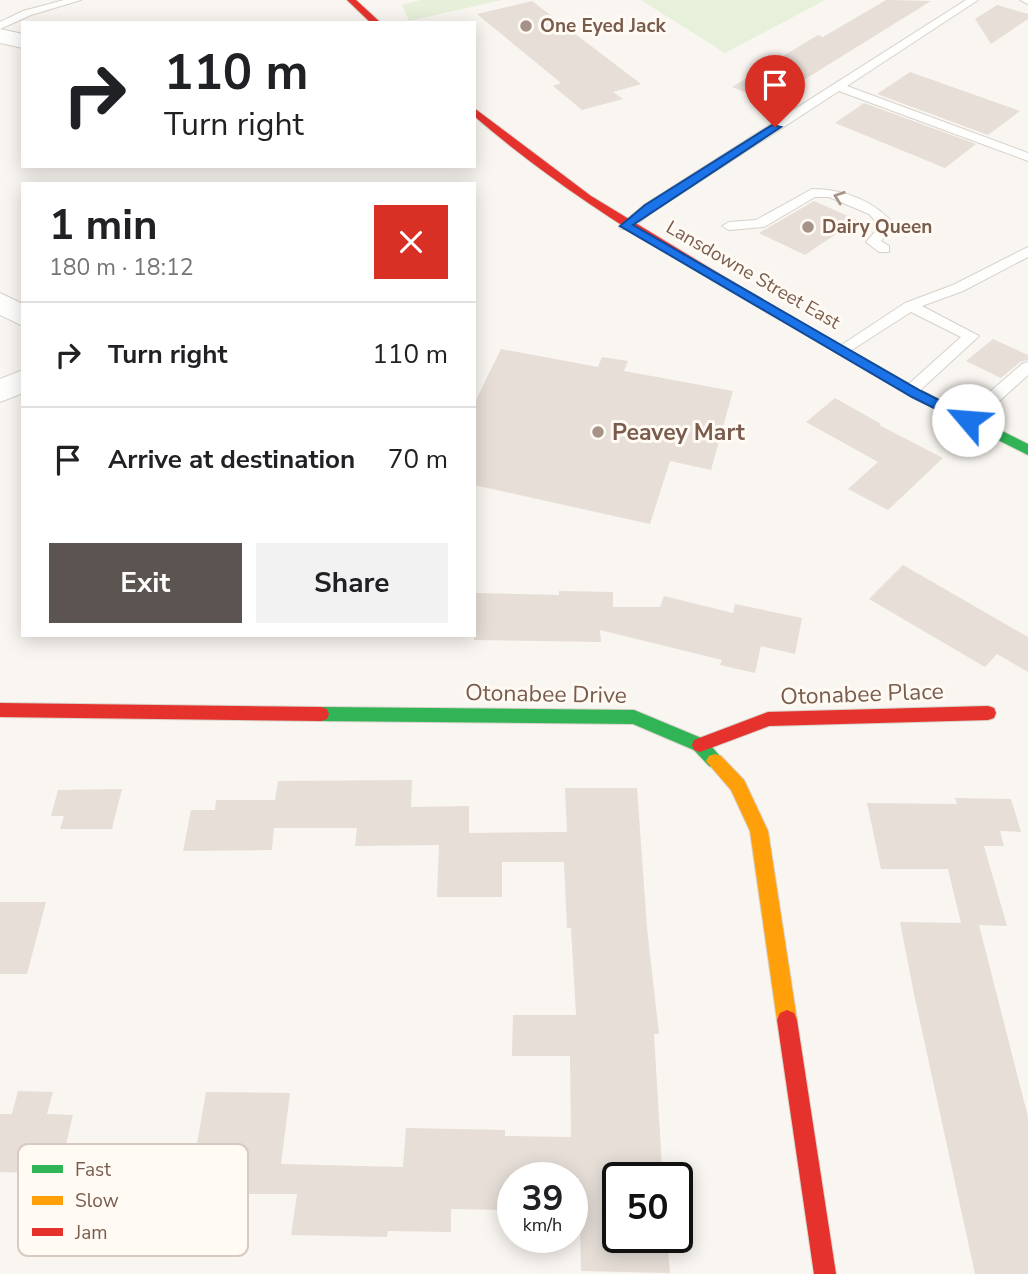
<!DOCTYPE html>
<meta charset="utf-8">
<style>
body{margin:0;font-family:"Nunito Sans",sans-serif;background:#f2f2f2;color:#202124;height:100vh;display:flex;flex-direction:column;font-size:26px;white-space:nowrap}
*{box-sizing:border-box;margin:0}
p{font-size:23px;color:#757577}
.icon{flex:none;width:38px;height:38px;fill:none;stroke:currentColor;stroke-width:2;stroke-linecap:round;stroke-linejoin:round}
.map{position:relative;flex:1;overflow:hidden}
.side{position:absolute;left:21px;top:182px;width:455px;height:455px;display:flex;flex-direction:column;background:#fff;border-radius:0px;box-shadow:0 4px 18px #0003}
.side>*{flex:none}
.hud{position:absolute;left:21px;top:21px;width:455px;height:147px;border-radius:0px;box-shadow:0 4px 18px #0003;background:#fff;color:#202124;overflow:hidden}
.speed{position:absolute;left:497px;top:1162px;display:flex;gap:14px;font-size:35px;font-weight:700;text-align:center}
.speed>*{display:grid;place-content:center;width:91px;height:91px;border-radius:50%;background:#fff;box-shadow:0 4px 18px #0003;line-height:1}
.speed small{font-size:18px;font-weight:400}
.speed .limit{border:4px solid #111;border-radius:10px;background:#fff;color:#111}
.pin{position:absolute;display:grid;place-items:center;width:60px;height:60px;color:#fff;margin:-72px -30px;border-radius:50% 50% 50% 0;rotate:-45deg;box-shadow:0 0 7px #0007}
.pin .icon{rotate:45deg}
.me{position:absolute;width:77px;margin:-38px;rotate:297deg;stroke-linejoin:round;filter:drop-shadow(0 0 5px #0008)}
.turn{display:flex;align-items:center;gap:24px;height:147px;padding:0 28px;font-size:32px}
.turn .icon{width:91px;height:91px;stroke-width:2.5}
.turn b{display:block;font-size:49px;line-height:60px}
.round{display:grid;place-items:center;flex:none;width:74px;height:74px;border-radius:0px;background:#f2f2f2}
.overview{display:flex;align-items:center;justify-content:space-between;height:119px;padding:0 28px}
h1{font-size:42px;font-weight:700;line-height:52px}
.cta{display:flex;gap:14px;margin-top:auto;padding:14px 28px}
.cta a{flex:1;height:80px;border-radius:0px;background:#5c5450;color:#fff;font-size:28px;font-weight:700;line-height:80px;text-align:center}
.cta a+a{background:#f2f2f2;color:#202124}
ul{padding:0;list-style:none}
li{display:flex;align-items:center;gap:21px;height:105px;padding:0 28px;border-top:2px solid #e0e0e0}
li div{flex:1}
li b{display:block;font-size:26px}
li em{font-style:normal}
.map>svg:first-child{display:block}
.green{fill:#e7f0db}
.building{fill:#e6ded7}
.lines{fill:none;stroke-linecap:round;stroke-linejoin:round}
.lane-casing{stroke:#d7d1cb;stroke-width:2}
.street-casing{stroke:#d7d1cb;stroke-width:2}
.fast-casing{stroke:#d9d2cb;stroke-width:2}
.slow-casing{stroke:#d9d2cb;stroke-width:2}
.jam-casing{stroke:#d9d2cb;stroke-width:2}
.lane{fill:#fefefd;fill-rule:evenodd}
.street{fill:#fefefd;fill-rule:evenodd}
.fast{fill:#30b455;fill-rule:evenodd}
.slow{fill:#ff9f0a;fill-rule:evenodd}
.jam{fill:#e5322d;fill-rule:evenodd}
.oneway{stroke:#a8958b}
.route{fill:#1a73e8;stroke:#114b97;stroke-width:2}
.poi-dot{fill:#a69286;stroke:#fffaf3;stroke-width:2.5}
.labels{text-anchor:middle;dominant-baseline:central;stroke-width:6;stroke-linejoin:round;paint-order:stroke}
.far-poi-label{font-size:19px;font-weight:bold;fill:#7a5c4d;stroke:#fffaf3;text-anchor:start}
.far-street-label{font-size:19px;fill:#7a5c4d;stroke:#fffaf3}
.poi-label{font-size:23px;font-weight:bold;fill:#7a5c4d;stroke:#fffaf3;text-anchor:start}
.street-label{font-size:23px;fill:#7a5c4d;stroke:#fffaf3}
.key{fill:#fffaf3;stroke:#d7cbc1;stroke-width:2}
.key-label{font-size:19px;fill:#7a5c4d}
</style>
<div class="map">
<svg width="1028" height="1274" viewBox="0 0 1028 1274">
<rect width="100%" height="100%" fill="#f9f5f0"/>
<path class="green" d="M420,0H502L409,21L402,5Z
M641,0H825L725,53Z"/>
<path class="building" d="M886,0L931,1L773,99L765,100L732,87L818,35L823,37Z
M532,1L641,84L613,92L623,99L582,110L553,86L561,83L477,14Z
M997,5L1028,14V19L991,44L975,19Z
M910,72L1020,111L988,135L877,94Z
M864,103L976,144L945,168L835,123Z
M814,201L857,220L805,255L759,233Z
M993,339L1028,355V360L1020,362L1001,378L966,361Z
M501,349L598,367L602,357L628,361L624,371L733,391L711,470L670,461L650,524L474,485V404Z
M835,398L881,424L879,425L943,458L888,510L848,489L878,462L806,422Z
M903,565L1028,637V672L997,654L985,667L869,599Z
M559,591L613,592V607H660L664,596L733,613L735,604L802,618L795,654L761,646L755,673L720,665L722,660L600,630L601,642L474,640V593L559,595Z
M412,780L411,807L469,806V833L567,832L565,788H637L647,928L659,1034H654L662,1167L618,1166V1237H667L670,1273L581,1271L579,1178H513V1207H503V1210L451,1209V1232L388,1231L387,1237L291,1235L297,1194H238L230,1241L180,1240L183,1228L69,1226L84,1159L194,1161L206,1092L290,1093L281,1164L403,1167L406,1128L505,1130V1136L571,1137L570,1056H512L513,1015H576L571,928H567L564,862H502V897H437L439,845L355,846L357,828H274L272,850L183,851L191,810H215L216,800H275L278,781Z
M122,789L112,829H60L64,816H51L58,790Z
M955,798L1011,799L1021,832L1000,831L1004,846H984L1007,926L979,925L1028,1117V1274H975L914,994L900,922L961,923L948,869H881L867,803L957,804Z
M0,902H46L27,974H0Z
M18,1091L53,1092L47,1114L73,1115L59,1174L0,1172V1114H12Z"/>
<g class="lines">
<defs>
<path id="lane" d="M64,0H81L31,15L0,29V22L23,11Z
M966,0H978L847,86L1028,153V161L839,91L654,211L631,229H621L619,226L644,205Z
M1020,0H1028V4Z
M812,189C843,189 876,201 895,226L881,241L889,246V252H879L866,242L880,226L869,214L829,197H815L764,227L729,230L722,226L729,222L756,220Z
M1028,247V257L963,291L922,306L979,336L916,394L910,395L902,390L961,337L911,312L847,353L842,355L834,350L905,303L953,285Z
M1028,362V375L974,424H962L960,420L962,416L1022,364Z"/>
<path id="street" d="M0,29L23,34V48L0,43Z
M0,293L23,304V326L0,315Z
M23,370V393L0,402V379Z"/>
<path id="fast" d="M791,317L922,391L1028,444V455L912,397L787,324V318Z
M321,707L634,710L706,740L724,761L721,766L715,768L709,766L694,750L633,724L321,721L315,719L313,714L315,709Z"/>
<path id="slow" d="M715,754L721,756L744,780L768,831L797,1020L794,1027L787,1030L780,1027L777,1020L750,831L731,790L706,761L709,756Z"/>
<path id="jam" d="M347,0H356L381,23H371Z
M474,108L591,196L797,321L795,324H787C678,261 570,199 474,116Z
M0,703L321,707L327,709L329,714L327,719L321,721L0,717Z
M988,706L994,708L996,713L994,718L988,720L769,726L700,752L694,750L692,745L694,740L768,712Z
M787,1010L794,1013L797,1020L836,1274H814L777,1020L780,1013Z"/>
</defs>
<use href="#lane" class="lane-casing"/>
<use href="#street" class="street-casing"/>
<use href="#fast" class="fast-casing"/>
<use href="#slow" class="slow-casing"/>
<use href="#jam" class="jam-casing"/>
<use href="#lane" class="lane"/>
<use href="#street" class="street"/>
<use href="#fast" class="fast"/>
<use href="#slow" class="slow"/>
<use href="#jam" class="jam"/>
</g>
<defs><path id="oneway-chevron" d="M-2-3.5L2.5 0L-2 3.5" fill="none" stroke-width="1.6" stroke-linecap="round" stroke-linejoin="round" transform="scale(1.75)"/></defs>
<use class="oneway" href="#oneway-chevron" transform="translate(839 197) rotate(-160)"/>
<path class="route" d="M772,125L781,127L633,225L921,391L973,417V423H964L912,397L620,226L645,205Z"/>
<g class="poi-dot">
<circle cx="526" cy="26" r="7"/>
<circle cx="808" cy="227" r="7"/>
<circle cx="598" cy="432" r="7"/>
</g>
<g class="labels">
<g class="far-poi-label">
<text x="540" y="26">One Eyed Jack</text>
<text x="822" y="227">Dairy Queen</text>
</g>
<g class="far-street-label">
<text transform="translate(753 275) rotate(30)">Lansdowne Street East</text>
</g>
<g class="poi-label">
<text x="612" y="432">Peavey Mart</text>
</g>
<g class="street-label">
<text transform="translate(546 694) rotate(1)">Otonabee Drive</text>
<text transform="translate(862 694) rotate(-2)">Otonabee Place</text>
</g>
</g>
<rect x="18" y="1144" width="230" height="112" rx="10" class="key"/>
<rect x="32" y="1165" width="31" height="8" fill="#30b455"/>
<rect x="32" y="1196" width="31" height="9" fill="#ff9f0a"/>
<rect x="32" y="1228" width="31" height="8" fill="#e5322d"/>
<g class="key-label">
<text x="75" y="1176">Fast</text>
<text x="75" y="1207">Slow</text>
<text x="75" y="1239">Jam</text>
</g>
</svg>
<div class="speed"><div>39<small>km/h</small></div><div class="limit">50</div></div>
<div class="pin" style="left:775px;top:127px;background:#d93025"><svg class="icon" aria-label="arrive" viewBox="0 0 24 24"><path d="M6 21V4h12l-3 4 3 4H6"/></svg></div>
<svg class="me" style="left:968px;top:420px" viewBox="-20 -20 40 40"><circle r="19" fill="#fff"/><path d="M0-13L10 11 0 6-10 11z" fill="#1a73e8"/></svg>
<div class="hud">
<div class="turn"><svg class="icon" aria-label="right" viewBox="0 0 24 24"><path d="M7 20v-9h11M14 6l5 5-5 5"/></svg><div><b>110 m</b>Turn right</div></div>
</div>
<section class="side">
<div class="overview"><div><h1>1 min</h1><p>180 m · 18:12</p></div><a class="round" style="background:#d93025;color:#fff"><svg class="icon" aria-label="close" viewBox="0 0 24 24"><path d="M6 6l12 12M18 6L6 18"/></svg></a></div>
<ul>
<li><svg class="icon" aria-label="right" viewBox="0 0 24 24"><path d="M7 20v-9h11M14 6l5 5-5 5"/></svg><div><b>Turn right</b></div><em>110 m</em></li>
<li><svg class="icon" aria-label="arrive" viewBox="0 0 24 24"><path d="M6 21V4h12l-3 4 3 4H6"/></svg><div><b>Arrive at destination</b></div><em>70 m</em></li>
</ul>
<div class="cta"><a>Exit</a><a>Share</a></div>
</section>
</div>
